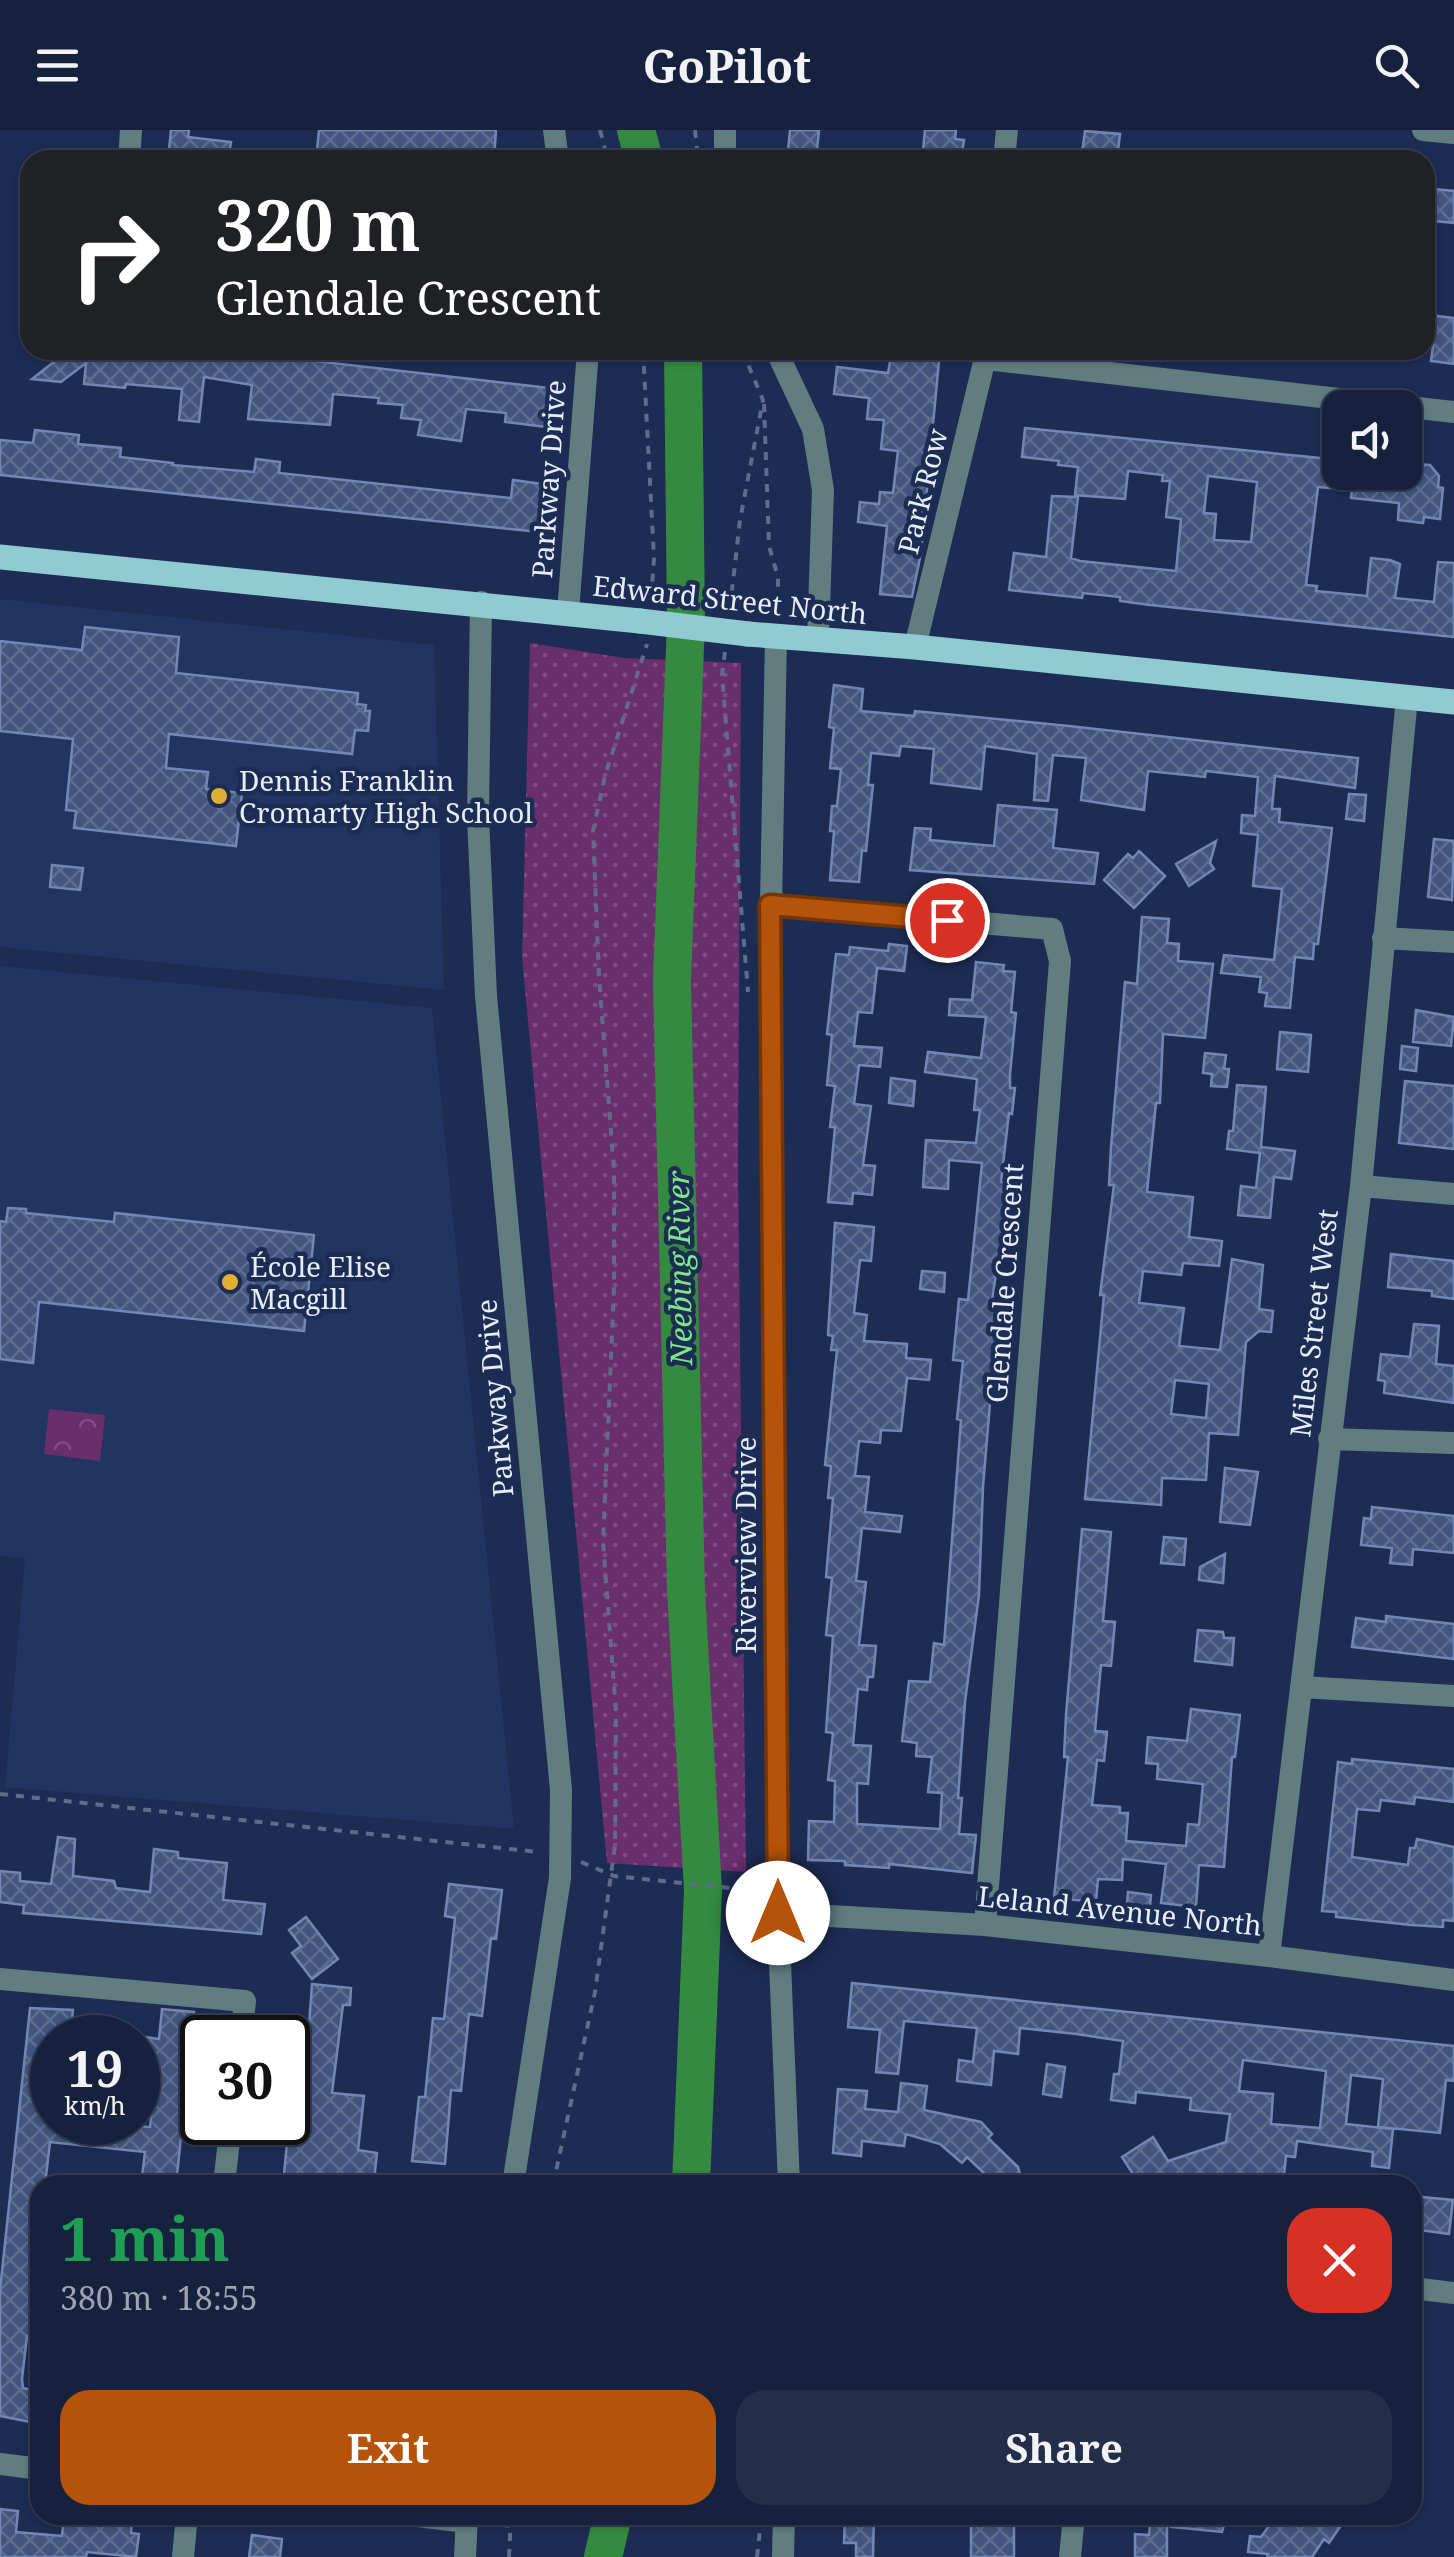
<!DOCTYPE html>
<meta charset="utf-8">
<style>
body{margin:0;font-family:"Noto Serif",serif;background:#232e49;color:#f1f3f6;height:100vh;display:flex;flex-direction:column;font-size:38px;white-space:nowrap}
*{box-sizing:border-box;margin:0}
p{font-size:32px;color:#9ea3b0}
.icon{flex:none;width:55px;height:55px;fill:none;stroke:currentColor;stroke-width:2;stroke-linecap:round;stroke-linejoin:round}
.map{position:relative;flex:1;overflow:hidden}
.panel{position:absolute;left:30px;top:2045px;width:1392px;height:350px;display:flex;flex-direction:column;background:#16213e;border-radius:30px;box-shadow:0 2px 8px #0004,0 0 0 2px #353e58}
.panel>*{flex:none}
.guide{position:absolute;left:20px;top:20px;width:1415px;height:210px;border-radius:30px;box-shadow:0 2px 8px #0004,0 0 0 2px #353e58;background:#202124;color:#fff;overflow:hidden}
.tools{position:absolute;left:1322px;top:260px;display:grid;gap:20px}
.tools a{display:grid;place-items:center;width:100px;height:100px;border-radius:20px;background:#16213e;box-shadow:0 2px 8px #0004,0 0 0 2px #353e58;font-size:50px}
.speed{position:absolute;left:30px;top:1885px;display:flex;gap:20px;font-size:50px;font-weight:700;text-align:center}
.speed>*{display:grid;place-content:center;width:130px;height:130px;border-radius:50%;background:#16213e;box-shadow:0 2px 8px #0004,0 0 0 2px #353e58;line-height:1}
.speed small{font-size:25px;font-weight:400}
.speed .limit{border:5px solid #111;border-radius:15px;background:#fff;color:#111}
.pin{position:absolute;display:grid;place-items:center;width:85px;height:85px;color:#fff;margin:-42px;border:5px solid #fff;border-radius:50%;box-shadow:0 2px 10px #0007}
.me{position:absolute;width:110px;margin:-55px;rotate:0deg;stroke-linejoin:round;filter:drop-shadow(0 0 8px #0008)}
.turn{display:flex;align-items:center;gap:35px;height:210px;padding:0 30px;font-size:45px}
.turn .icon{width:130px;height:130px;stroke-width:2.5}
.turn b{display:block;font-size:70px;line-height:85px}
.round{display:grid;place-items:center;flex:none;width:105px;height:105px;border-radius:30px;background:#232e49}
.head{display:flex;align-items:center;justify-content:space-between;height:170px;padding:0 30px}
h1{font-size:60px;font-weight:700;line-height:75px;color:#1e9e55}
.primary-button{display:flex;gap:20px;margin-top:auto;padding:20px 30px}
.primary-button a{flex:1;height:115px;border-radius:30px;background:#b45309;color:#fff;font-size:40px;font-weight:700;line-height:115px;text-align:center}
.primary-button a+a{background:#232e49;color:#f1f3f6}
header{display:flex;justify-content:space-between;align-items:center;height:130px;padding:0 30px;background:#16213e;font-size:45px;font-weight:700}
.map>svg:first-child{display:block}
.built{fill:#223460}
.grass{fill:url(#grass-dots)}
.forest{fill:url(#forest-crowns)}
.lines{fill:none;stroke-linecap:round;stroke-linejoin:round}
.river{stroke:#348a3f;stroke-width:38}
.building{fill:url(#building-cross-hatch);stroke:#7387b4;stroke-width:2.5;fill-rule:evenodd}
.path{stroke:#606c8b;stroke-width:4;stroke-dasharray:8 8;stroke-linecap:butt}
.minor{stroke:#617d80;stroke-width:22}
.major{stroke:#90cbd3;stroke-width:25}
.major-bridge{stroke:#90cbd3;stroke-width:25}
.route-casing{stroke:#753606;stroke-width:25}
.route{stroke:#b45309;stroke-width:18}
.poi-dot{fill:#e0b034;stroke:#1d2c52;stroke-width:4}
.labels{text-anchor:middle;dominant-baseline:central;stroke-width:9;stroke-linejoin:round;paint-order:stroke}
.street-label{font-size:28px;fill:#e6edfd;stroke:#1d2c52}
.poi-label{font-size:28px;fill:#e6edfd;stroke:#1d2c52;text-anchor:start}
.water-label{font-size:30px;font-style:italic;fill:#7ce986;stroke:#1d2c52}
</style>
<header><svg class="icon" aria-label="menu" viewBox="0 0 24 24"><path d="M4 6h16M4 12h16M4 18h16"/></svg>GoPilot<svg class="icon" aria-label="search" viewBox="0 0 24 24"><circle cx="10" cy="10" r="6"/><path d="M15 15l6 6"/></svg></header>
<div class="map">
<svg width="1454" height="2427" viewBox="0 0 1454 2427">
<defs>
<pattern id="grass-dots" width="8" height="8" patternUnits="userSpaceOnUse" patternTransform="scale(2.5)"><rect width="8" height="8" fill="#692e6c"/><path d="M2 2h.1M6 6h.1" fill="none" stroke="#7e4d82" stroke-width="1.8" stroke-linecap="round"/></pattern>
<pattern id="forest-crowns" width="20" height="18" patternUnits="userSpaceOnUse" patternTransform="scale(2.5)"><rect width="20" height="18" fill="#692e6c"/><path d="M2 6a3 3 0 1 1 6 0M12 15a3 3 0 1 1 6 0" fill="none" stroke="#7e4d82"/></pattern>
<pattern id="building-cross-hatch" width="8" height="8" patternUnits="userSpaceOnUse" patternTransform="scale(2.5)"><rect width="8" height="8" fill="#43557e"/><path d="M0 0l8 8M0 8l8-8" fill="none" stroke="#5e6e91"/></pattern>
</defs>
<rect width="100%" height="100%" fill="#1d2c52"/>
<path class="built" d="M0,469L434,515L444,860L0,817Z
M0,836L432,878L514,1699L5,1657L25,1429L0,1425Z"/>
<path class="grass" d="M530,513L624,528L741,533L738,1033L746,1742L607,1733L522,827Z"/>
<path class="forest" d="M49,1279L105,1285L100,1331L44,1324Z"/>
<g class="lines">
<path class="river" d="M636,0L644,30
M683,220L686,492L672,850L686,1461L703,1760L691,2055
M603,2427L613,2385"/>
</g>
<path class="building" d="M171,0H189L188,7L231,12L228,30H168Z
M319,0H496L494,30H384L332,23L317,20Z
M790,0H819L816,30H787Z
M925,0H956L955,9L964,10L961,30H922Z
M1085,1L1120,4L1117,30H1081Z
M1425,58L1454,61V93L1425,90Z
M1429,185L1454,188V234L1431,231L1434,208L1427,207Z
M46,220L142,229L143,225L192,229L193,220H219L550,258L547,297L505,292L506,283L466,279L461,311L418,305L421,290L401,288L403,275L378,273L379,268L333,264L330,295L248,289L252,255L204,247L199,292L179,290L182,259L126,254L125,258L84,254L86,233L61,252L32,249L55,231Z
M892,220H940L921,423L912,467L880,464L887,396L858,392L860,372L879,374L880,362L893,363L898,321L881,319L884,290L867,289L869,268L834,264L837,237L888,243Z
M1025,298L1340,330V342H1405V333L1430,335L1439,346L1438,357L1443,358L1440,389L1424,387L1423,393L1398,390L1399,373L1351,368L1352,360L1318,357L1306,455L1317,456L1316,461L1367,466L1371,428L1390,430L1400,434L1395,468L1434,472L1438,432L1454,433V507L1150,475L1120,471V467L1083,463L1082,468L1009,460L1014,423L1046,427L1052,366L1078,367L1071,428L1080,431L1176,441L1181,389L1166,387L1170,351H1162L1163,345L1128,341L1125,369L1075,365L1078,337L1058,335L1059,331L1022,327ZM1208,346L1257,352L1251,412L1214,410L1216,384L1204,383Z
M35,300L79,305L78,314L121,318L120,327L173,333L172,335L254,342L256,329L280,332L279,343L511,368L513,350L543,354L538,402L0,345V310L33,313Z
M85,497L179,507L176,543L358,563L357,574L366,575L365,581H370L368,601L355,600L352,624L169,604L166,638L208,642L206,659L242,663L236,716L74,698L76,681L66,680L73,609L0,601V511L82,520Z
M834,555L863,559L861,581L914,586L915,581L1069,596L1358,628L1355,658L1275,646L1272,679H1280L1279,692L1332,698L1318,814H1314L1313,829L1295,827L1290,878L1265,876L1267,863L1259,862L1261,847L1221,843L1224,825L1274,830L1282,759L1253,756L1258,705L1241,703L1242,685L1255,686L1258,647L1206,641L1205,647L1148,641L1144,680L1081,670L1086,628L1053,625L1048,671L1034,670L1037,624L985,616L981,659L931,653L934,619L901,616L899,626L871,623L868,655H873L866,721L862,720L859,752L830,750L834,701H830L832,676H837L841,639L830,638L834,598L829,597Z
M1349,664L1366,665L1364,691L1346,689Z
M998,675L1057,680L1053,718L1098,723L1094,754L910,740L915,698L931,699L930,710L994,716Z
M1434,709L1454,711L1452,770L1428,767Z
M1216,711L1210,733L1214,739L1189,756L1176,734Z
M1139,721L1165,746L1134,778L1104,750L1128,724L1133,728Z
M52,735L83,738L80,760L50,757Z
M1142,787L1169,789L1167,813L1179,814L1178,831L1213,834L1205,908L1163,904L1160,973H1156L1147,1062L1193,1067L1189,1107L1222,1111L1219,1136L1183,1133L1181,1145L1143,1141L1139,1173L1184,1178L1179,1216L1220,1220L1232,1129L1263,1135L1259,1179L1273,1181L1271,1202L1259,1201L1246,1212L1238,1305L1209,1303L1206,1350L1162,1348L1161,1375L1085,1369L1104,1165H1100L1114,1055H1109L1111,1017L1125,852L1137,854ZM1175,1250L1209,1254L1206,1288L1171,1284Z
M889,814L907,816L904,841L877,838L872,883L858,882L854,916L882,918L880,937L859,935L854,974L871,976L863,1035L875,1036L872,1065L853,1063L852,1074L828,1072L835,997H830L835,956L827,955L832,905L827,904L836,824L849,825L850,817L888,821Z
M976,832L1004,835L1003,841L1015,842L1011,882L1016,883L1010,944V958H1015L1012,984L1009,983L1001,1052L1009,1053L992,1171L997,1172L996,1202L983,1357L979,1465L965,1572L958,1668H962L959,1704L976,1705L972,1743L889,1734V1738L845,1735V1731L808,1730L809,1691L834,1692L835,1651L828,1650L833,1603L826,1602L833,1506L826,1505L832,1448L826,1447L833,1368H828L831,1336L825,1335L837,1220H831L833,1206L828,1205L835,1093L874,1097L871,1131L860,1130L854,1183L867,1185L864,1211L907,1214L906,1228L931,1230L929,1250L907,1248L901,1301L881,1300L880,1313L859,1311L855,1346L869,1347L865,1382L902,1386L900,1402L862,1398L856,1451L866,1452L859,1515L876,1516L873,1547H868L867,1560L858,1559L853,1615L871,1616L868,1654L857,1653V1694L940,1699L942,1663L928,1662L932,1627L916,1626L917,1613L902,1611L909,1551L930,1552L934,1513L944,1515L961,1290L957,1289L963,1231L953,1230L959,1169L968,1170L982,1033L949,1030L948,1059L923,1057L926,1010L976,1013L980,980H974L977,949L925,942L928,922L981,928L986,887L949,885L950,869L972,870Z
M1416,880L1454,887L1451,916L1413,912Z
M1280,902L1311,905L1308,942L1277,939Z
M1402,916L1418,918L1416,941L1400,939Z
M1205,923L1226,925L1224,939H1229L1227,957L1211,956L1212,944L1203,943Z
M891,948L915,951L913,976L889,973Z
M1405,951L1454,956V1019L1399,1013Z
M1237,955L1266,957L1261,1017L1295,1021L1291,1049L1274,1047L1270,1088L1238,1085L1241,1056L1256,1058L1260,1023L1227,1019L1229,1001H1233Z
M8,1078L26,1079V1083L114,1092L115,1083L314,1105L304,1201L39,1172L33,1233L0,1229V1091L6,1092Z
M1391,1124L1454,1131V1169L1432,1166V1161L1388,1157Z
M922,1141L945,1143L944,1162L920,1159Z
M1414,1194L1439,1196L1436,1234L1454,1236V1273L1384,1263L1385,1251L1378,1250L1381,1224L1410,1227Z
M1225,1338L1258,1342L1250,1395L1220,1392Z
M1372,1377L1454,1386V1423L1413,1419L1412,1435L1390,1433L1392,1418L1361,1415L1364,1388L1371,1389Z
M1082,1399L1111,1402L1103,1491L1115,1492L1111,1536L1101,1535L1095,1601L1107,1602L1104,1631L1097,1630L1092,1675L1120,1677V1683H1128L1126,1711L1186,1716L1188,1694L1199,1695L1203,1654L1157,1649L1158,1634L1146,1633L1148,1607L1187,1611L1191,1579L1240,1585L1235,1627H1232L1224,1737L1199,1735L1196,1777L1161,1773L1166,1734L1123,1729L1122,1750L1098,1749L1096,1772L1054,1768L1068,1627H1064L1066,1585Z
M1164,1407L1186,1409L1184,1435L1161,1433Z
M1225,1424L1223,1453L1199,1450L1200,1437Z
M1386,1486L1454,1494V1529L1352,1517L1356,1488L1386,1492Z
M1198,1500L1223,1502L1224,1508H1234L1232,1535L1195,1531Z
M1352,1629L1454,1639V1672L1415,1667L1414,1674L1381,1670L1379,1681L1357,1679L1352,1727L1408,1735L1410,1718H1415L1417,1709L1454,1717V1791L1443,1790V1797L1411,1795L1336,1787V1782L1322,1781L1338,1632L1352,1634Z
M58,1707L75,1709L73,1746L114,1751L116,1758L150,1762L154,1719L178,1722V1728L227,1733L223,1770L265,1774L261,1804L23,1783L24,1775L0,1772V1741L20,1743V1751L51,1754Z
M449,1754L502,1760L496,1809L491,1808L482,1886L469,1884L461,1961L451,1960L445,2034L412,2031L419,1967H425L433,1888L444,1889L455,1788L445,1786Z
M1128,1762L1151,1765L1149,1787L1126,1785Z
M306,1787L338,1829L312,1849L292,1823L301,1816L289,1800Z
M852,1853L1454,1916V1951L1446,1950L1440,2003L1378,1997L1383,1949L1351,1945L1346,1994L1393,1999L1389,2038L1372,2036L1373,2022L1297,2011L1295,2027L1286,2026L1283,2055H1140L1122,2027L1153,2007L1168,2031L1226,2012L1230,1984L1190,1980L1191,1968L1136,1962L1135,1973L1111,1970L1114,1944H1119L1123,1911L1076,1904L1020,1898L1018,1924L994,1921L991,1955L957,1951L959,1930L973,1932L977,1898L904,1891L898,1944L876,1942L880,1900L848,1897ZM1243,1930L1326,1941L1320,1998L1271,1994L1273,1964L1239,1961Z
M312,1854L351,1858L350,1875H343L332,1963L364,1966L358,2020L377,2023L374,2051L314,2045L312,2055H283L296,1919H303L304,1910H308Z
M30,1878L73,1880L72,1889L132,1897L131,1908H52V1992L150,1997L154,1956L138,1953V1906L159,1909L162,1879L194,1882L176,2055H141L145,2022L50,2012L45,2055H40V2085L29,2186L40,2187V2207L27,2206L22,2249L23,2258L32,2260L30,2275L40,2276V2294L0,2286V2160Z
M1047,1934L1065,1937L1061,1967L1043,1964Z
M901,1953L927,1956L924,1980L981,1992L992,2004L988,2008L1018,2037L1023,2055H989L987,2046L967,2027L962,2033L940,2014L906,2004L904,2016L862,2011L861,2026L833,2023L838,1959L867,1961L865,1979L898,1982Z
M1412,2066L1453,2070L1449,2104L1412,2099Z
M0,2379L18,2381L16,2402L62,2406L64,2385L132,2391L131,2403L139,2404L136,2427L87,2422L86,2427H0Z
M845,2385H874L873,2427H856V2413H844Z
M971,2385H1014V2427H971Z
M1151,2385H1167V2427H1135V2404L1149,2405Z
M1172,2385H1227L1222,2402L1171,2397Z
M1277,2385H1348L1329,2413L1324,2409L1312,2427H1267L1268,2424L1248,2422L1250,2406L1261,2407Z
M252,2405L282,2409L280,2427H249Z"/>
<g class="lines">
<path class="path" d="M600,0L608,30
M695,0L698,30
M643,220L654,428L651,470
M764,274L769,416L778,447V484
M730,478L740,390L763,270L742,220
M725,522L722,545L748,862
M0,1664L538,1722
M581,1732L614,1746L750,1760L757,1757
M553,2055L595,1862L615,1715L616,1582L603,1412L614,1158V1040L599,847L593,701L605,646L647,514
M486,2393L511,2396
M509,2427L511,2385
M757,2427L760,2400"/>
<path class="minor" d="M554,0L558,30
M725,0V30
M1423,0L1454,3
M129,30L131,0
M1004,30L1007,0
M776,220L813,299L823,360L818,509
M986,229L1454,282
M481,472L478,687L486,866L561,1660L560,1748L513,2055
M568,482L588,220
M776,507L771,775L778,1783L789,2055
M915,517L987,220
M771,775L1052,799L1060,831L985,1795
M1383,808L1454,812
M1361,1056L1454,1064
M1329,1309L1454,1313
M1301,1557L1454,1566
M778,1783L985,1795L1269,1826L1454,1850
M1269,1826L1361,1056L1407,567
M0,1849L245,1871L241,1908
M224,2055L231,1992
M1412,2158L1454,2163
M0,2334L40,2339
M410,2385L466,2392
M183,2427L187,2385
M465,2427L467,2385
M783,2427L784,2385
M1070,2427L1074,2385"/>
<path class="major" d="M0,427L640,491
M748,504L915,517L1454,572"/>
<path class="major-bridge" d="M640,491L748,504"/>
</g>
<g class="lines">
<defs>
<path id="route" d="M778,1783L770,775L947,790"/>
</defs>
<use href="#route" class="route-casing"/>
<use href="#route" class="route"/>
</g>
<g class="poi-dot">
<circle cx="219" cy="666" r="10"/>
<circle cx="230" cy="1152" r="10"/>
</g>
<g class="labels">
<g class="street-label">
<text transform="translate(548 349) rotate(-86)">Parkway Drive</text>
<text transform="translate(922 361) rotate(-76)">Park Row</text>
<text transform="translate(730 469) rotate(6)">Edward Street North</text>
<text transform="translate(1004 1153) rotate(-86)">Glendale Crescent</text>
<text transform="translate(1313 1193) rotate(-83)">Miles Street West</text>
<text transform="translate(494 1268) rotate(-95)">Parkway Drive</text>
<text transform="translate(745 1415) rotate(-90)">Riverview Drive</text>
<text transform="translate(1120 1780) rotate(6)">Leland Avenue North</text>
</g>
<g class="poi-label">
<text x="239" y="650">Dennis Franklin<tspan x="239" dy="32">Cromarty High School</tspan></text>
<text x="250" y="1136">École Elise<tspan x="250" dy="32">Macgill</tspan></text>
</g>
<g class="water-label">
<text transform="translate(679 1138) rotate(-91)">Neebing River</text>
</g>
</g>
</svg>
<div class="tools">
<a><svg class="icon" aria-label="sound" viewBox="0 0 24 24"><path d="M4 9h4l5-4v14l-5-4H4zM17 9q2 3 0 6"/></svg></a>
</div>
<div class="speed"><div>19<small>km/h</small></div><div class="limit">30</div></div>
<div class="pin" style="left:947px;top:790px;background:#d93025"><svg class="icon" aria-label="arrive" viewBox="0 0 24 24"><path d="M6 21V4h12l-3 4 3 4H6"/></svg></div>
<svg class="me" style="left:778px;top:1783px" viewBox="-20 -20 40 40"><circle r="19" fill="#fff"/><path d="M0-13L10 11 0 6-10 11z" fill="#b45309"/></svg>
<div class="guide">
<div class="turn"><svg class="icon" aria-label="right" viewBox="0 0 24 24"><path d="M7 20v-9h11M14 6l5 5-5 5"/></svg><div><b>320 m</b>Glendale Crescent</div></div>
</div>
<section class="panel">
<div class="head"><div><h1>1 min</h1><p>380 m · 18:55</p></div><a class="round" style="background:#d93025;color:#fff"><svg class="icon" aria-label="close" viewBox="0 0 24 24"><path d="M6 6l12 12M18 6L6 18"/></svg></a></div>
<div class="primary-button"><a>Exit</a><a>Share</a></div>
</section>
</div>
